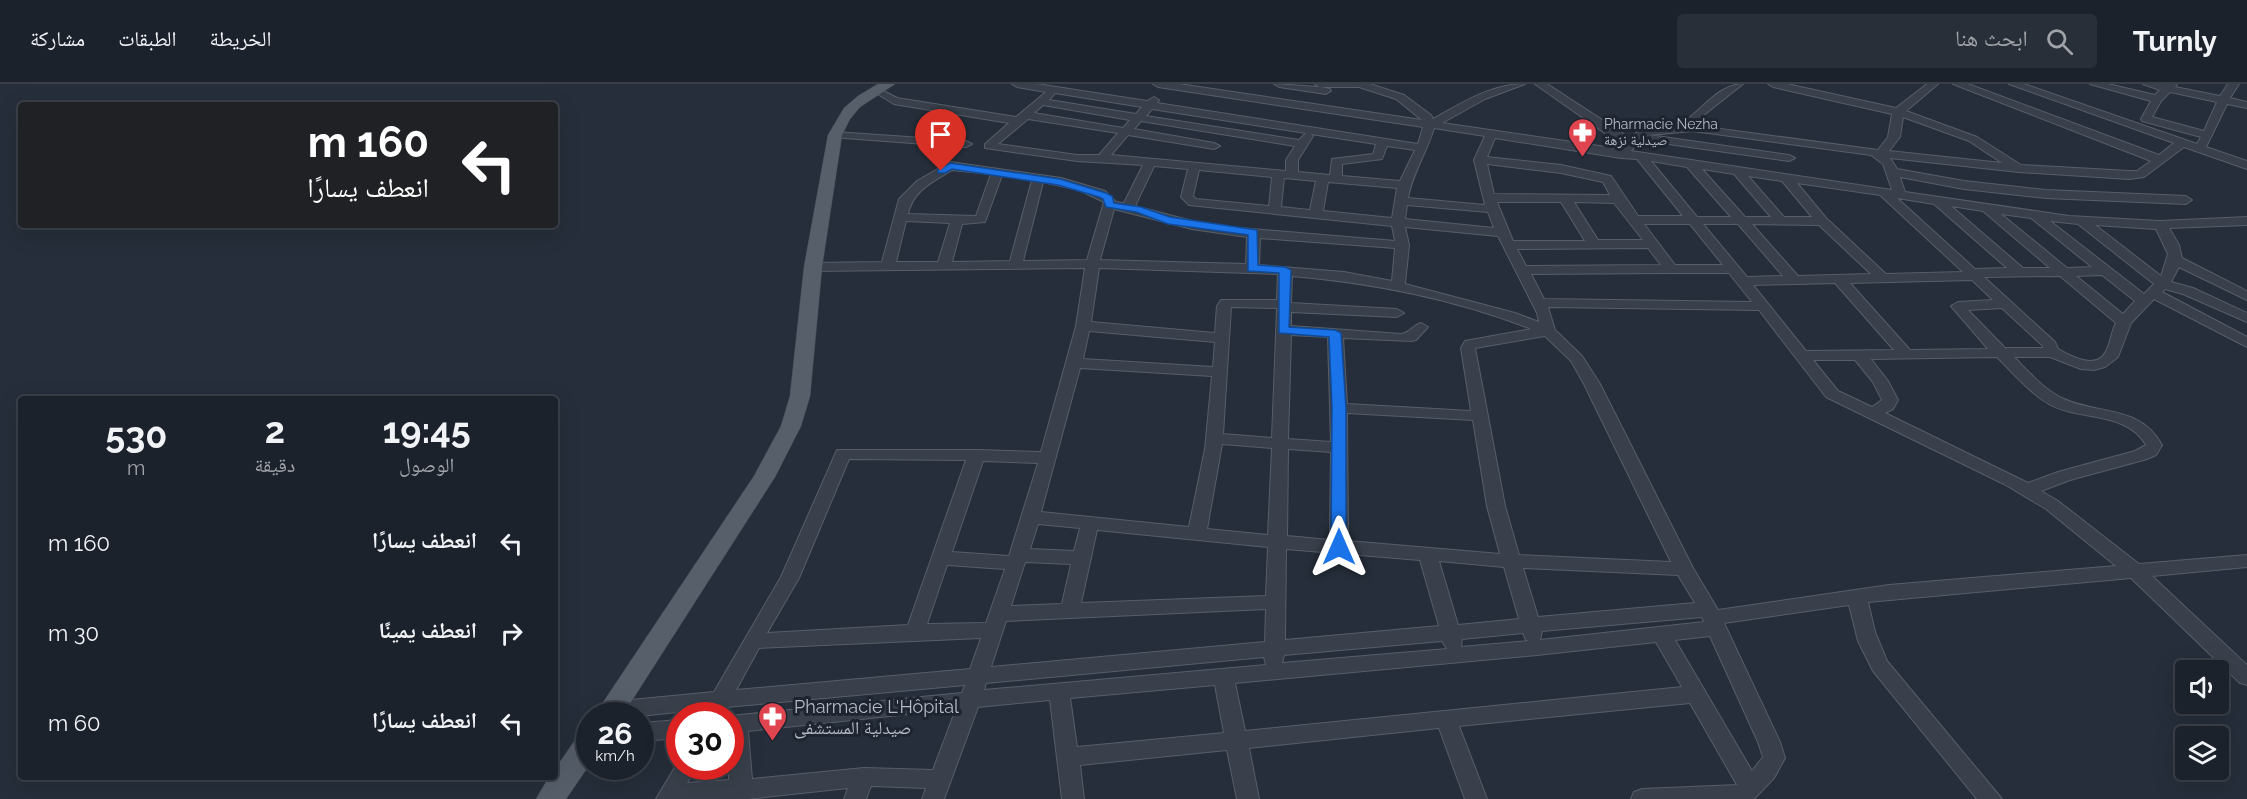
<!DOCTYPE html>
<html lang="ar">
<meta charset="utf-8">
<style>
body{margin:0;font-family:Raleway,"Noto Naskh Arabic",sans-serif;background:#292f38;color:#f1f3f6;direction:rtl;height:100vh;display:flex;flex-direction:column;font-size:22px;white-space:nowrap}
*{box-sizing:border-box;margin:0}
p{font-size:20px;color:#a0a4a9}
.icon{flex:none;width:33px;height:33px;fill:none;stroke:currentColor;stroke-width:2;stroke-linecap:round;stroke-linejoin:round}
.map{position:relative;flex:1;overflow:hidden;direction:ltr}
.details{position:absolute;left:18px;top:312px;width:540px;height:384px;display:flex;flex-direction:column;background:#1c222c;border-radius:6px;box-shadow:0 6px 24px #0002,0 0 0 2px #3a3f48;direction:rtl}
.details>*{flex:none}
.hud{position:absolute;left:18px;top:18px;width:540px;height:126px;border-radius:6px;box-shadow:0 6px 24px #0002,0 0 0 2px #3a3f48;direction:rtl;background:#202124;color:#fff;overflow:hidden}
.fabs{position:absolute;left:2175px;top:576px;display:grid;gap:12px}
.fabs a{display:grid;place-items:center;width:54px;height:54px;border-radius:6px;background:#1c222c;box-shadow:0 6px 24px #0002,0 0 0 2px #3a3f48;font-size:30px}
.speed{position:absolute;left:576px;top:618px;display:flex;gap:12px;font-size:30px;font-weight:700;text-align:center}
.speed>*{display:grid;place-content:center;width:78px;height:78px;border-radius:50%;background:#1c222c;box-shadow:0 6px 24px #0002,0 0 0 2px #3a3f48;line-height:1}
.speed small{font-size:15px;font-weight:400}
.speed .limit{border:9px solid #d22;background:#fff;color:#111}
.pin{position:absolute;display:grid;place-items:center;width:51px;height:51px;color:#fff;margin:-62px -26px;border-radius:50% 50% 50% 0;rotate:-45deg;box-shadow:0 0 6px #0007}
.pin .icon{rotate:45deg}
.me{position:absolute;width:66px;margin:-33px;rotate:0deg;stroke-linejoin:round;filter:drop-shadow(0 0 4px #0008)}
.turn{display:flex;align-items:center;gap:21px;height:126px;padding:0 30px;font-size:27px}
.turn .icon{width:78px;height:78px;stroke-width:2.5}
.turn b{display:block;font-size:42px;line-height:51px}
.eta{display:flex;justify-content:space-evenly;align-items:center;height:102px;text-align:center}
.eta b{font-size:36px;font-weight:700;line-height:42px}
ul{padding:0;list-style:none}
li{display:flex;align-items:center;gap:18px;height:90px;padding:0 30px}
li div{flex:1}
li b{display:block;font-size:22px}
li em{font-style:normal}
header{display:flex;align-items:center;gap:36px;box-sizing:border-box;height:84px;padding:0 30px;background:#1c222c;border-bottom:2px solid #3a3f48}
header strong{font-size:28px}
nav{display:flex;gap:33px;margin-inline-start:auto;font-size:21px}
.search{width:420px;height:54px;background:#292f38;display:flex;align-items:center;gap:15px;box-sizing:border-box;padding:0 21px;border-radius:6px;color:#a0a4a9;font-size:22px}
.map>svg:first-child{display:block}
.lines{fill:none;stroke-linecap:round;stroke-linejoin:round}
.minor-casing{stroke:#575e69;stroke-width:2}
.major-casing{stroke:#424954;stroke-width:1}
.minor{fill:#39404b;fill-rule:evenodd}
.major{fill:#575f6b;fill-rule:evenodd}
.route{fill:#1a73e8;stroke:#114b97;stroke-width:1.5}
.labels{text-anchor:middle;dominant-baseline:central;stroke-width:6;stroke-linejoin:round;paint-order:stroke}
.far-poi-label{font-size:14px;fill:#b4bbc6;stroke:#1e2530;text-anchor:start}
.near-poi-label{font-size:18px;fill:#b4bbc6;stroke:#1e2530;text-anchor:start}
</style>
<header>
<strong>Turnly</strong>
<div class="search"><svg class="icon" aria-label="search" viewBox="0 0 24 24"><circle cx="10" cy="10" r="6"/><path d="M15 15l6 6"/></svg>ابحث هنا</div>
<nav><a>الخريطة</a><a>الطبقات</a><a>مشاركة</a></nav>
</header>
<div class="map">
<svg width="2247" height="715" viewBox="0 0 2247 715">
<rect width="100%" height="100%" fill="#252e3a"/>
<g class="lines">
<defs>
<path id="minor" d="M1012,0H1037L1147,17L1154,13L1159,16L1157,19L1418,60L1423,43L1158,3L1153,0H1179L1422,36L1396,15L1359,3H1321L1330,5L1331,7L1326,10L1279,3L1274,0L1319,3L1315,0H1370L1404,11L1431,31L1433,35C1462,19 1491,0 1525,0L1485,15L1442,39L1620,65L1624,60L1606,50L1535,0H1547L1630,54C1643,40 1660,48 1675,42C1698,34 1715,0 1743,0L1691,41L1878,66L1888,53L1892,30L1773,3L1768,0H1787L1896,24L1927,0H1938L1906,27L1977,53L2021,81L2129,87H2137L2151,77L1953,0H1968L2159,71L2174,59L2009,0H2024L2197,60L2201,53L2142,37L2141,35L2151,17L2090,0H2108L2155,11L2160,6L2143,0H2177L2175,3L2220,12L2228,0H2239L2230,14L2247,18V24L2227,20L2206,63L2247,77V85L2184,63L2144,93L2129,95L2019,88L1890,74L1897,85L1964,97L2046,106L2186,112L2192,116L2186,120L2046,114L1964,105L1900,93L1905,108L2069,132L2160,137L2247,133V141L2169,144L2179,161L2182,174L2247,207V216L2179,183L2171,198L2193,204L2247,229V238L2183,210L2165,205L2162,208L2247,253V263L2154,215L2131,239L2118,273L2105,283L2094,286L2081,285L2050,273H2014C2028,287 2045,307 2064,315C2100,331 2140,321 2162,361L2156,371L2147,375L2070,396L2041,407L2058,417L2139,480L2247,471V483L2152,492L2247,581V601L2240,599L2131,494L1868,518L1875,548L1887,577L2002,715H1977L1873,587L1858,557L1849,521L1724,539L1780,658L1785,674L1774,694L1754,715H1631L1634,708L1642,705L1737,701L1690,619L1459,642L1487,715H1465L1439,644L1249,664L1259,715H1237L1227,666L1080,681L1084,715H1062L1050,616L978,623L944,715H922L926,704L871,702L866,715H844L848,704L747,715H656L680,675V682H696L687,699L729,696L730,632L962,609L965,601L727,623L723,632H702L705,625L640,632H602L599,626L603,620L610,618L714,608L781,493L837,366H976L1041,368L1076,242L1085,184L813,187L806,183L813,179L882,178L899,115L917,97L950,78L1061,94L1105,107L1116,118L1124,119L1143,81L1077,77L985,64V60L1009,39L894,20L871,6L876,3L897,14L1016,33L1046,8L1017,3ZM2170,8L2217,18L2204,47L2152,33L2161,17ZM1055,9L1142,23L1136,30L1049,16ZM1043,21L1130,36L1123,44L1034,29ZM1152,25L1306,49L1299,56L1146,32ZM1903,33L1969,57L2002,79L1889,67L1900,53ZM1028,35L1118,49L1099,71H1077L998,60ZM1141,37L1295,62L1286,76V87L1111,71L1128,51L1214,65L1220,62L1214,59L1134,45ZM1434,44L1485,52L1474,76L1485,121L1408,114C1412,90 1427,68 1434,44ZM1693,47L1871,71L1883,80L1892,106L1631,67L1640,56L1789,77L1795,74L1789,71L1649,51ZM1311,50L1376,60L1373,70L1332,75L1330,91L1298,88V76L1313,52ZM1495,54L1621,74L1637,75L1683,132H1638L1611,92L1561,81L1487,73ZM1387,62L1415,66L1400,97L1342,92V80L1382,75ZM1651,77L1687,83L1731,133H1697ZM1487,80L1561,89L1603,98L1610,111L1494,110ZM1154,82L1188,85L1181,113L1189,121L1392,142L1395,157L1228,143L1192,137L1135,122ZM1702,85L1734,90L1771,133H1745ZM952,86L991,90L976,132L908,130C913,106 933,98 952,86ZM1199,86L1272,93L1269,122L1196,115L1193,112ZM1002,91L1032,96L1010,177L952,178L962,140L985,138ZM1748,92L1782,97L1812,133H1784ZM1284,94L1316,97L1310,126L1281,123ZM1043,98L1079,106L1104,118L1087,176L1023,177ZM1328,98L1397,104L1392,134L1323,127ZM1797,99L1880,111L1963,188L1886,190L1826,134ZM1897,114L1934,120L2007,184L1975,185ZM1497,118H1561L1585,157H1513ZM1574,118L1614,119L1643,156H1598ZM1407,121L1488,128L1494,144L1405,135ZM1951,122L1983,127L2050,184H2023ZM1114,125L1192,145L1247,153L1246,180L1100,176ZM2001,130L2031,134L2092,183L2067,184ZM906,137L950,139L938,178H896ZM2050,137L2078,140L2154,200L2144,210ZM1644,140H1690L1723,181H1675ZM1703,140H1738L1783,192L1747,193ZM1752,140L1819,141L1871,190L1798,192ZM2095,141L2156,145L2168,170L2161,192ZM1405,143L1498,152L1537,229L1539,238L1515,229L1405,200L1409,161ZM1260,154L1395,164L1392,197L1344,188L1259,181ZM1648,164L1661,181L1526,182L1517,165ZM1099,184L1278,190L1277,216H1221L1217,222L1215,249L1091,238ZM1669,189H1729L1752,218L1544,215L1531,190ZM2102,191L2135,217L2123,230L2076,192ZM1292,192C1373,199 1455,215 1531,245L1465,257L1461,264L1471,327L1347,320L1343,254L1411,257L1416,256L1428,243L1421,239C1413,241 1410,249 1401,250L1291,242V228L1397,233L1404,229L1397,225L1291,219ZM2060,192L2116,239C2111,248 2111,258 2106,267C2097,287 2071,272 2058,265L2055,258L1984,193ZM1972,196L1993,216L1958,218L1951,222L1988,265L1910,266L1850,199ZM1835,199L1894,266L1806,267L1753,201ZM1231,223L1277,224L1272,354L1223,350ZM1548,223L1759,226L1826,313L2004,400L2046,425L2116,482L1889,501L1718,526L1693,484L1600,300L1582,272L1555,246ZM2002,224L2043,262V264H2005L1968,226ZM1089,247L1215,258L1213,283L1083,275ZM1291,251L1328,253L1331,358L1288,355ZM1545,252L1571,277L1584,300L1671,478L1519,471L1505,422L1475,264ZM1997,273C2013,289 2030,309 2049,320C2079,337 2127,327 2146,361L2135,367L2058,388L2028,399L1885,329L1893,325L1898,316L1888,297L1871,275ZM1813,276H1855L1873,298L1882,316L1872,323L1838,307ZM1080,284L1212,292L1205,365L1189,443L1041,428ZM1347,329L1473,336L1487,422L1500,470L1348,457ZM1222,360L1272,364L1268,451L1207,445ZM1288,365L1331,368L1330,456L1287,452ZM849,375L966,376L908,541L767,549L799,494ZM983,377L1038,379L1009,472L952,468ZM1038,440L1080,444L1074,467L1030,465ZM1097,446L1268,463L1266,512L1081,519ZM1286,465L1420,476L1439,542L1285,556ZM1439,477L1504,483L1519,535L1458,541ZM1025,478L1071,480L1062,520L1011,522ZM947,481L1005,485L986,539L927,540ZM1523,484L1678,491L1695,519L1538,533ZM1266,525L1265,558L991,583L1006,537ZM1702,533L1704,538L1540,556L1542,547ZM1523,549L1526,556L1529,557L1461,563L1462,555ZM1710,552L1758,658L1763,673L1752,687L1675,556ZM981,554L970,585L736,606L759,564ZM1442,557L1447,565L1282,579L1284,571ZM1656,558L1682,603L1245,647L1235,599L1537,571ZM1264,573L1266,581L984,606L986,599ZM1215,601L1224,649L1077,663L1070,614ZM956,625L933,686L864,684L752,695L748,647Z
M835,48L966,57L972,60L966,63L831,53V49Z
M680,636V654L640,657V639Z"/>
<path id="major" d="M878,0H895L860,23L850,35L842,51L822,183L810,312L801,342L775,393L622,632H594L754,392L781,342L790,312L804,183L828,51L844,24L858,12Z
M590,646V680L566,715H536L549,693H555V685L580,649Z"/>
</defs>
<use href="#minor" class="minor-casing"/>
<use href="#major" class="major-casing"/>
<use href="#minor" class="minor"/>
<use href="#major" class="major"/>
</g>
<path class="route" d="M950,79L1060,95L1106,109L1112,112L1114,119L1141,123L1170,133L1257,146L1258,181L1285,183L1291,186L1289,243L1335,246L1341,249L1346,324V463L1344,466L1339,468L1331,463L1332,324L1329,253L1279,249V189L1248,187V151L1168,140L1136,128L1106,123L1103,115L1099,113L1058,101L952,85L945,89H938V85Z"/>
<defs>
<symbol id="pharmacy-pin" viewBox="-11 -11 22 30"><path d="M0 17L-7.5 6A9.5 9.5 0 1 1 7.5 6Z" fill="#e0444e" stroke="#1e2530"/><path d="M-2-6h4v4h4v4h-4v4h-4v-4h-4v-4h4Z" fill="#fff"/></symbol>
</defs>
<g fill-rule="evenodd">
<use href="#pharmacy-pin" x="1566" y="32" width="33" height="45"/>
<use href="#pharmacy-pin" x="756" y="616" width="33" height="45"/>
</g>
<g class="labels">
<g class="far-poi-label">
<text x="1604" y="40">Pharmacie Nezha<tspan x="1604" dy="16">صيدلية نزهة</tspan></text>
</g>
<g class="near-poi-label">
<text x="794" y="622">Pharmacie L'Hôpital<tspan x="794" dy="21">صيدلية المستشفى</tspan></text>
</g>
</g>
</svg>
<div class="fabs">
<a><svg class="icon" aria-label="sound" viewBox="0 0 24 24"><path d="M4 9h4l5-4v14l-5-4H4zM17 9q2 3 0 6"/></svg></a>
<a><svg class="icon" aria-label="layers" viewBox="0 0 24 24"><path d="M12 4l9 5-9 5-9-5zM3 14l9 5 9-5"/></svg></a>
</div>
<div class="speed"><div>26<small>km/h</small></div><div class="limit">30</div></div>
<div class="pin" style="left:941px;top:87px;background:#d93025"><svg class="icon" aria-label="arrive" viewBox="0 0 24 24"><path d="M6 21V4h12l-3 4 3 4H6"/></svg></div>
<svg class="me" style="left:1339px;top:463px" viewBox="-20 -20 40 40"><path d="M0-17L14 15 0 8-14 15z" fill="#1a73e8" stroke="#fff" stroke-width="4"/></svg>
<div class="hud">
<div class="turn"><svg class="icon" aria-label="left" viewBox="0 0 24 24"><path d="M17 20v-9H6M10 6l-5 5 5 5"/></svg><div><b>160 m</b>انعطف يسارًا</div></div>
</div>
<section class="details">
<div class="eta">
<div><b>19:45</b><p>الوصول</p></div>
<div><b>2</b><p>دقيقة</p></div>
<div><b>530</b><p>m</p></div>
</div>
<ul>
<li><svg class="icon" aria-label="left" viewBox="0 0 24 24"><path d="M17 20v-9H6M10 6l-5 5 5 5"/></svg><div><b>انعطف يسارًا</b></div><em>160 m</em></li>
<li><svg class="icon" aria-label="right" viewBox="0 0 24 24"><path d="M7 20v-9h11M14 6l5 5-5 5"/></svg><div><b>انعطف يمينًا</b></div><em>30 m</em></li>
<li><svg class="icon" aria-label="left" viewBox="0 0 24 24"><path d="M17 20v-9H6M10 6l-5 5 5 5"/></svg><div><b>انعطف يسارًا</b></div><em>60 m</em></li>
</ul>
</section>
</div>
